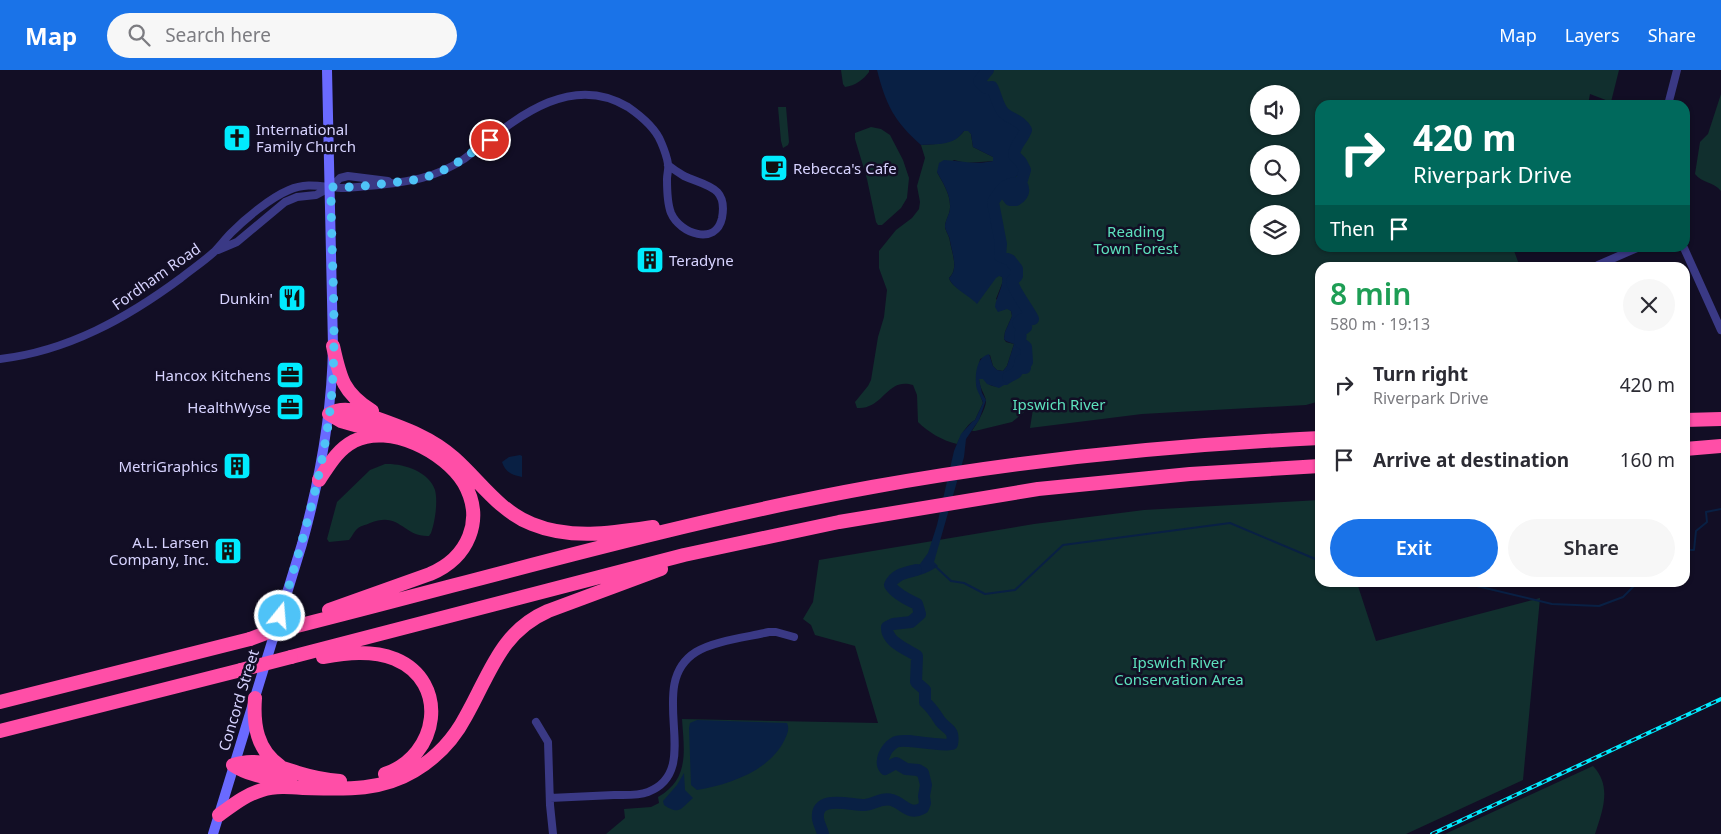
<!DOCTYPE html>
<meta charset="utf-8">
<style>
body{margin:0;font-family:"Noto Sans",sans-serif;background:#f7f7f7;color:#2b2b33;height:100vh;display:flex;flex-direction:column;font-size:19px;white-space:nowrap}
*{box-sizing:border-box;margin:0}
p{font-size:16px;color:#7c7c81}
.icon{flex:none;width:28px;height:28px;fill:none;stroke:currentColor;stroke-width:2;stroke-linecap:round;stroke-linejoin:round}
.map{position:relative;flex:1;overflow:hidden}
.details{position:absolute;left:1315px;top:192px;width:375px;height:325px;display:flex;flex-direction:column;background:#fff;border-radius:15px;box-shadow:0 1px 4px #0004}
.details>*{flex:none}
.top-card{position:absolute;left:1315px;top:30px;width:375px;height:152px;border-radius:15px;box-shadow:0 1px 4px #0004;background:#00695c;color:#fff;overflow:hidden}
.controls{position:absolute;left:1250px;top:15px;display:grid;gap:10px}
.controls a{display:grid;place-items:center;width:50px;height:50px;border-radius:50%;background:#fff;box-shadow:0 1px 4px #0004;font-size:25px}
.pin{position:absolute;display:grid;place-items:center;width:42px;height:42px;color:#fff;margin:-21px;border:2px solid #fff;border-radius:50%;box-shadow:0 1px 5px #0007}
.me{position:absolute;width:55px;margin:-28px;rotate:17deg;stroke-linejoin:round;filter:drop-shadow(0 0 4px #0008)}
.turn{display:flex;align-items:center;gap:18px;height:105px;padding:0 15px;font-size:22px}
.turn .icon{width:65px;height:65px;stroke-width:2.5}
.turn b{display:block;font-size:35px;line-height:42px}
.then{display:flex;align-items:center;height:48px;padding:0 15px;background:#0003;gap:10px;font-size:19px}
.round{display:grid;place-items:center;flex:none;width:52px;height:52px;border-radius:26px;background:#f7f7f7}
.head{display:flex;align-items:center;justify-content:space-between;height:85px;padding:0 15px}
h1{font-size:30px;font-weight:600;line-height:38px;color:#1e9e55}
.button{display:flex;gap:10px;margin-top:auto;padding:10px 15px}
.button a{flex:1;height:58px;border-radius:30px;background:#1a73e8;color:#fff;font-size:20px;font-weight:600;line-height:58px;text-align:center}
.button a+a{background:#f7f7f7;color:#2b2b33}
ul{padding:0;list-style:none}
li{display:flex;align-items:center;gap:15px;height:75px;padding:0 15px}
li div{flex:1}
li b{display:block;font-size:19px}
li em{font-style:normal}
header{display:flex;align-items:center;gap:30px;box-sizing:border-box;height:70px;padding:0 25px;background:#1a73e8;color:#fff}
header strong{font-size:24px}
nav{display:flex;gap:28px;margin-inline-start:auto;font-size:18px}
.search{width:350px;height:45px;background:#f7f7f7;display:flex;align-items:center;gap:12px;box-sizing:border-box;padding:0 18px;border-radius:28px;color:#7c7c81;font-size:19px}
.map>svg:first-child{display:block}
.green{fill:#112f2e;fill-rule:evenodd}
.water{fill:#092044}
.lines{fill:none;stroke-linecap:round;stroke-linejoin:round}
.stream{stroke:#092044;stroke-width:2}
.river{stroke:#092044;stroke-width:12}
.street{stroke:#3a3985;stroke-width:8}
.secondary{stroke:#6a6aff;stroke-width:10}
.highway{stroke:#ff4ea7;stroke-width:14}
.rail-casing{stroke:#00ebfe;stroke-width:4}
.rail{stroke:#120e25;stroke-width:2;stroke-dasharray:5.5;stroke-linecap:butt}
.highway-bridge{stroke:#ff4ea7;stroke-width:14}
.route{stroke:#4fc3f7;stroke-width:9;stroke-dasharray:0 16.2}
.labels{text-anchor:middle;dominant-baseline:central;stroke-width:5;stroke-linejoin:round;paint-order:stroke}
.poi-label{font-size:15px;fill:#d7d3ff;stroke:#120e25;text-anchor:end}
.park-label{font-size:15px;fill:#5de1bd;stroke:#120e25}
.street-label{font-size:15px;fill:#d7d3ff;stroke:#120e25}
</style>
<header>
<strong>Map</strong>
<div class="search"><svg class="icon" aria-label="search" viewBox="0 0 24 24"><circle cx="10" cy="10" r="6"/><path d="M15 15l6 6"/></svg>Search here</div>
<nav><a>Map</a><a>Layers</a><a>Share</a></nav>
</header>
<div class="map">
<svg width="1721" height="764" viewBox="0 0 1721 764">
<rect width="100%" height="100%" fill="#120e25"/>
<path class="green" d="M841,0H869V2C864,9 855,16 845,17L843,14Z
M988,0H1619L1611,32L1590,24L1588,35H1320V178H1513L1520,197L1320,198V331L1306,335L1142,344L1030,358L1033,339L1027,340L1012,352L975,361H972C976,355 986,339 986,331C985,324 979,317 979,309H984C993,323 1006,314 1017,308L1016,303L1019,298H1024L1020,294C1021,285 1034,280 1020,272L1021,261L1025,255L1021,256L1018,253L1030,244C1027,240 1027,237 1025,233C1020,226 1013,219 1012,211L1015,208L1004,189L1000,186V163L993,132C1001,121 1008,111 1019,104L1021,92L1014,85V80L1023,67L1016,49L1005,43L986,18L979,13V8ZM1259,24H1291V56H1259ZM1259,84H1291V116H1259ZM1259,144H1291V176H1259Z
M1721,24V121C1714,112 1702,113 1695,104L1700,72L1708,64Z
M778,37H786L789,72L788,75L783,78L781,71Z
M871,57L881,59L890,65L903,90L909,108L907,128L901,138L882,155H878L876,152L867,109L855,69V63Z
M964,61H969L971,64L973,77L993,87L994,91L966,93L954,90L937,102C943,113 951,125 950,138C950,144 945,151 945,157C946,162 950,167 950,172C952,183 959,199 949,208C952,217 963,221 971,226L996,207L999,205L1002,207L1003,211L996,229L1011,241L1012,246L1005,262L1004,269L1006,272L1014,274L1007,296L1003,301L997,300L993,296L990,285L980,289L976,313L983,333L975,350C966,355 961,365 957,374C943,371 928,362 918,352L917,325L913,315C891,308 885,330 869,336C865,338 861,338 857,338L855,332L868,316L871,310L878,267L884,247L887,220L879,198V181L896,160L912,148L919,139L920,132L917,116L925,88L921,75C936,74 955,74 964,61Z
M385,394C402,393 429,401 435,420C438,432 435,452 431,463L429,466C402,467 401,441 370,453C366,455 359,456 356,460C353,463 352,467 349,470L329,472L327,469L337,432L370,400Z
M1320,430V512L1357,513L1376,571L1540,528L1523,710L1406,764H606L625,748L624,739L651,737L659,733L658,727C690,709 684,680 682,649L878,653L855,576L815,565L811,555L803,549L813,532L819,490L1034,454L1144,440Z
M1593,696C1612,716 1603,740 1595,764H1445Z"/>
<path class="water" d="M877,0H988L979,8V13L986,18L992,17C996,25 998,37 1004,43C1012,50 1021,50 1026,60C1023,67 1011,79 1015,86C1017,90 1021,92 1023,96L1022,102C1010,111 1002,119 993,132L1001,174L1000,186L1010,190L1017,199V206L1012,211L1013,214L1026,234V239L1033,247V249L1029,250L1022,249L1018,253L1021,256L1025,255L1026,257L1021,261L1020,272L1026,277L1027,292L1021,290L1020,294L1025,296V298H1019L1016,304L1017,308L1007,315H1004L999,318L987,314L983,309H979L982,323L986,330L979,350L966,369L964,387L934,492L938,496C926,505 914,507 900,507L899,500L920,494L928,483L937,455L954,381L961,364L972,352L975,350L983,333C982,327 976,321 976,314C975,303 977,287 989,284L993,296L997,300L1003,301L1007,296L1014,274L1006,271L1004,269L1005,262L1012,246L1011,241L1007,239L998,242L995,237C996,227 1004,216 1002,207L999,206L996,208L977,234C969,225 953,219 949,208C959,199 952,183 950,171C950,167 946,162 945,157C945,150 950,144 950,138C951,125 943,113 937,102L939,93L944,90C961,91 977,95 993,91V87L973,77L971,64L968,61H964C954,76 937,74 921,75C894,51 886,35 877,0Z
M520,385L522,386V407C512,405 505,402 502,392L509,387Z
M697,650L787,653C790,659 787,665 784,671C769,701 728,715 697,720L691,715L689,658L690,653Z
M684,703L685,720L693,728C681,738 680,746 664,735L663,731L677,715Z"/>
<g class="lines">
<path class="stream" d="M1685,480H1694L1696,461L1707,452L1706,442L1721,439
M935,496L951,511L964,513L985,524L1015,520L1063,475L1230,453L1320,491
M1460,512L1552,534L1599,536L1623,527L1638,512"/>
<path class="river" d="M988,0L979,11L986,18L992,17C996,25 998,37 1004,43C1012,50 1021,50 1026,60C1023,69 1014,76 1014,85L1021,92L1025,100L1021,113C1025,120 1024,125 1016,130H1010L1007,126L1017,119L1018,116L1016,113C1004,113 999,123 993,132L1001,174L1000,186L1010,190L1017,199V206L1012,211C1013,220 1029,240 1033,249L1029,250L1022,249L1018,253L1021,256L1025,255L1026,257L1021,261L1020,272L1026,277L1027,292L1021,290L1020,294L1025,296V298H1019L1016,303L1008,307
M823,764C822,759 819,755 818,749C815,723 853,736 865,735C875,734 881,727 892,730C904,734 909,746 923,738L925,733L924,726L926,715L923,703L918,700L906,699L896,693L885,699C879,691 886,678 894,673C898,670 905,671 910,671C918,672 947,676 952,674C955,659 947,660 940,651C935,643 932,638 925,632V620L916,612L917,586C907,579 886,572 887,557L893,554L911,552L920,544L917,534C908,530 895,523 890,515C895,504 905,503 916,500"/>
<path class="street" d="M1668,35L1677,0
M1684,178L1721,260
M218,180L237,172L285,132L297,127L316,125L331,117L340,108L348,106L388,111
M1598,195L1637,178
M0,289C68,281 127,248 181,208C192,199 203,192 214,182C220,176 225,169 231,163C246,148 270,128 289,120C307,112 322,117 341,118C353,118 366,116 379,115C412,111 435,108 464,89C510,54 567,0 628,37C641,46 655,57 661,72C664,79 667,87 668,94C669,99 667,104 667,109C667,120 667,133 671,143C680,164 716,176 722,148C728,116 706,116 684,106C679,103 673,99 668,95
M536,652L548,672L550,735L553,764
M550,728C571,727 593,726 614,725C625,725 637,726 648,722C706,700 643,615 696,582C713,571 748,567 769,562H776L794,567"/>
<path class="secondary" d="M213,764L302,474C320,409 332,344 333,276L327,0"/>
<path class="highway" d="M333,276C340,308 343,323 372,341
M1685,350L1721,349
M397,367L341,351L329,344C345,335 360,342 376,348C404,358 432,368 454,388C480,411 499,441 532,454C571,470 613,463 653,457
M1685,379L1721,376
M319,410C329,395 337,380 354,371C390,353 445,382 464,413C485,450 468,488 430,504L329,540
M297,556C488,508 678,452 872,417C1020,390 1170,375 1320,368
M291,587L684,485L839,452L1038,419L1190,404L1320,396
M323,587C347,583 371,580 395,589C450,612 439,686 385,704
M255,628C253,655 257,680 280,696
M0,632L250,569
M0,661L241,600
M233,695C256,687 276,696 298,703C311,707 325,710 340,711
M233,695C252,707 268,707 290,711
M219,745C233,735 245,725 262,720C275,716 289,717 303,718C342,719 379,722 414,701C436,688 454,669 466,646C490,604 500,562 548,541L661,499"/>
<defs>
<path id="rail" d="M1432,764L1721,629"/>
</defs>
<use href="#rail" class="rail-casing"/>
<use href="#rail" class="rail"/>
<path class="highway-bridge" d="M250,569L299,551
M241,600L291,587"/>
</g>
<g class="lines">
<path class="route" d="M280,546C302,472 325,399 332,321C337,253 331,185 331,117H356L422,109L451,97L490,70"/>
</g>
<defs>
<symbol id="church-square" viewBox="-11 -11 22 22"><rect x="-9" y="-9" width="18" height="18" rx="4" fill="#00ebfe" stroke="#120e25"/><path d="M-1.2-6h2.4v3.5h3.3v2.4h-3.3V6h-2.4V-.1h-3.3v-2.4h3.3Z" fill="#111"/></symbol>
<symbol id="cafe-square" viewBox="-11 -11 22 22"><rect x="-9" y="-9" width="18" height="18" rx="4" fill="#00ebfe" stroke="#120e25"/><path d="M-5.5-4.5H6V0H3Q3 3.5 0 3.5H-2.5Q-5.5 3.5-5.5 0ZM3-3.2v2h1.7v-2ZM-6 4.5H4V6H-6Z" fill="#111"/></symbol>
<symbol id="building-square" viewBox="-11 -11 22 22"><rect x="-9" y="-9" width="18" height="18" rx="4" fill="#00ebfe" stroke="#120e25"/><path d="M-4-6H4V6H1V3H-1V6H-4ZM-2.5-4.3h1.7v1.8h-1.7ZM.8-4.3h1.7v1.8H.8ZM-2.5-1h1.7V.8h-1.7ZM.8-1h1.7V.8H.8Z" fill="#111"/></symbol>
<symbol id="restaurant-square" viewBox="-11 -11 22 22"><rect x="-9" y="-9" width="18" height="18" rx="4" fill="#00ebfe" stroke="#120e25"/><path d="M-5-6h1v4h1v-4h1v4h1v-4h1v5L-1.5 .5V6h-2V.5L-5-1ZM5-6V6H3V1.5H1.5Q1.5-4 5-6Z" fill="#111"/></symbol>
<symbol id="office-square" viewBox="-11 -11 22 22"><rect x="-9" y="-9" width="18" height="18" rx="4" fill="#00ebfe" stroke="#120e25"/><path d="M-6-3h4V-5.5h4V-3h4V5H-6ZM-1-4.5V-3h2v-1.5ZM-6 0V1H6V0Z" fill="#111"/></symbol>
</defs>
<g fill-rule="evenodd">
<use href="#church-square" x="221" y="52" width="32" height="32"/>
<use href="#cafe-square" x="758" y="82" width="32" height="32"/>
<use href="#building-square" x="634" y="174" width="32" height="32"/>
<use href="#restaurant-square" x="276" y="212" width="32" height="32"/>
<use href="#office-square" x="274" y="289" width="32" height="32"/>
<use href="#office-square" x="274" y="321" width="32" height="32"/>
<use href="#building-square" x="221" y="380" width="32" height="32"/>
<use href="#building-square" x="212" y="465" width="32" height="32"/>
</g>
<g class="labels">
<g class="poi-label">
<text x="256" y="59" text-anchor="start">International<tspan x="256" dy="17">Family Church</tspan></text>
<text x="793" y="98" text-anchor="start">Rebecca's Cafe</text>
<text x="669" y="190" text-anchor="start">Teradyne</text>
<text x="273" y="228">Dunkin'</text>
<text x="271" y="305">Hancox Kitchens</text>
<text x="271" y="337">HealthWyse</text>
<text x="218" y="396">MetriGraphics</text>
<text x="209" y="472">A.L. Larsen<tspan x="209" dy="17">Company, Inc.</tspan></text>
</g>
<g class="park-label">
<text x="1136" y="161">Reading<tspan x="1136" dy="17">Town Forest</tspan></text>
<text x="1059" y="334">Ipswich River</text>
<text x="1179" y="592">Ipswich River<tspan x="1179" dy="17">Conservation Area</tspan></text>
</g>
<g class="street-label">
<text transform="translate(156 206) rotate(-35)">Fordham Road</text>
<text transform="translate(238 630) rotate(-73)">Concord Street</text>
</g>
</g>
</svg>
<div class="controls">
<a><svg class="icon" aria-label="sound" viewBox="0 0 24 24"><path d="M4 9h4l5-4v14l-5-4H4zM17 9q2 3 0 6"/></svg></a>
<a><svg class="icon" aria-label="search" viewBox="0 0 24 24"><circle cx="10" cy="10" r="6"/><path d="M15 15l6 6"/></svg></a>
<a><svg class="icon" aria-label="layers" viewBox="0 0 24 24"><path d="M12 4l9 5-9 5-9-5zM3 14l9 5 9-5"/></svg></a>
</div>
<div class="pin" style="left:490px;top:70px;background:#d93025"><svg class="icon" aria-label="arrive" viewBox="0 0 24 24"><path d="M6 21V4h12l-3 4 3 4H6"/></svg></div>
<svg class="me" style="left:280px;top:546px" viewBox="-20 -20 40 40"><circle r="17" fill="#4fc3f7" stroke="#fff" stroke-width="3"/><path d="M0-11L8 9 0 5-8 9z" fill="#fff"/></svg>
<div class="top-card">
<div class="turn"><svg class="icon" aria-label="right" viewBox="0 0 24 24"><path d="M7 20v-9h11M14 6l5 5-5 5"/></svg><div><b>420 m</b>Riverpark Drive</div></div>
<div class="then">Then<svg class="icon" aria-label="arrive" viewBox="0 0 24 24"><path d="M6 21V4h12l-3 4 3 4H6"/></svg></div>
</div>
<section class="details">
<div class="head"><div><h1>8 min</h1><p>580 m · 19:13</p></div><a class="round"><svg class="icon" aria-label="close" viewBox="0 0 24 24"><path d="M6 6l12 12M18 6L6 18"/></svg></a></div>
<ul>
<li><svg class="icon" aria-label="right" viewBox="0 0 24 24"><path d="M7 20v-9h11M14 6l5 5-5 5"/></svg><div><b>Turn right</b><p>Riverpark Drive</p></div><em>420 m</em></li>
<li><svg class="icon" aria-label="arrive" viewBox="0 0 24 24"><path d="M6 21V4h12l-3 4 3 4H6"/></svg><div><b>Arrive at destination</b></div><em>160 m</em></li>
</ul>
<div class="button"><a>Exit</a><a>Share</a></div>
</section>
</div>
